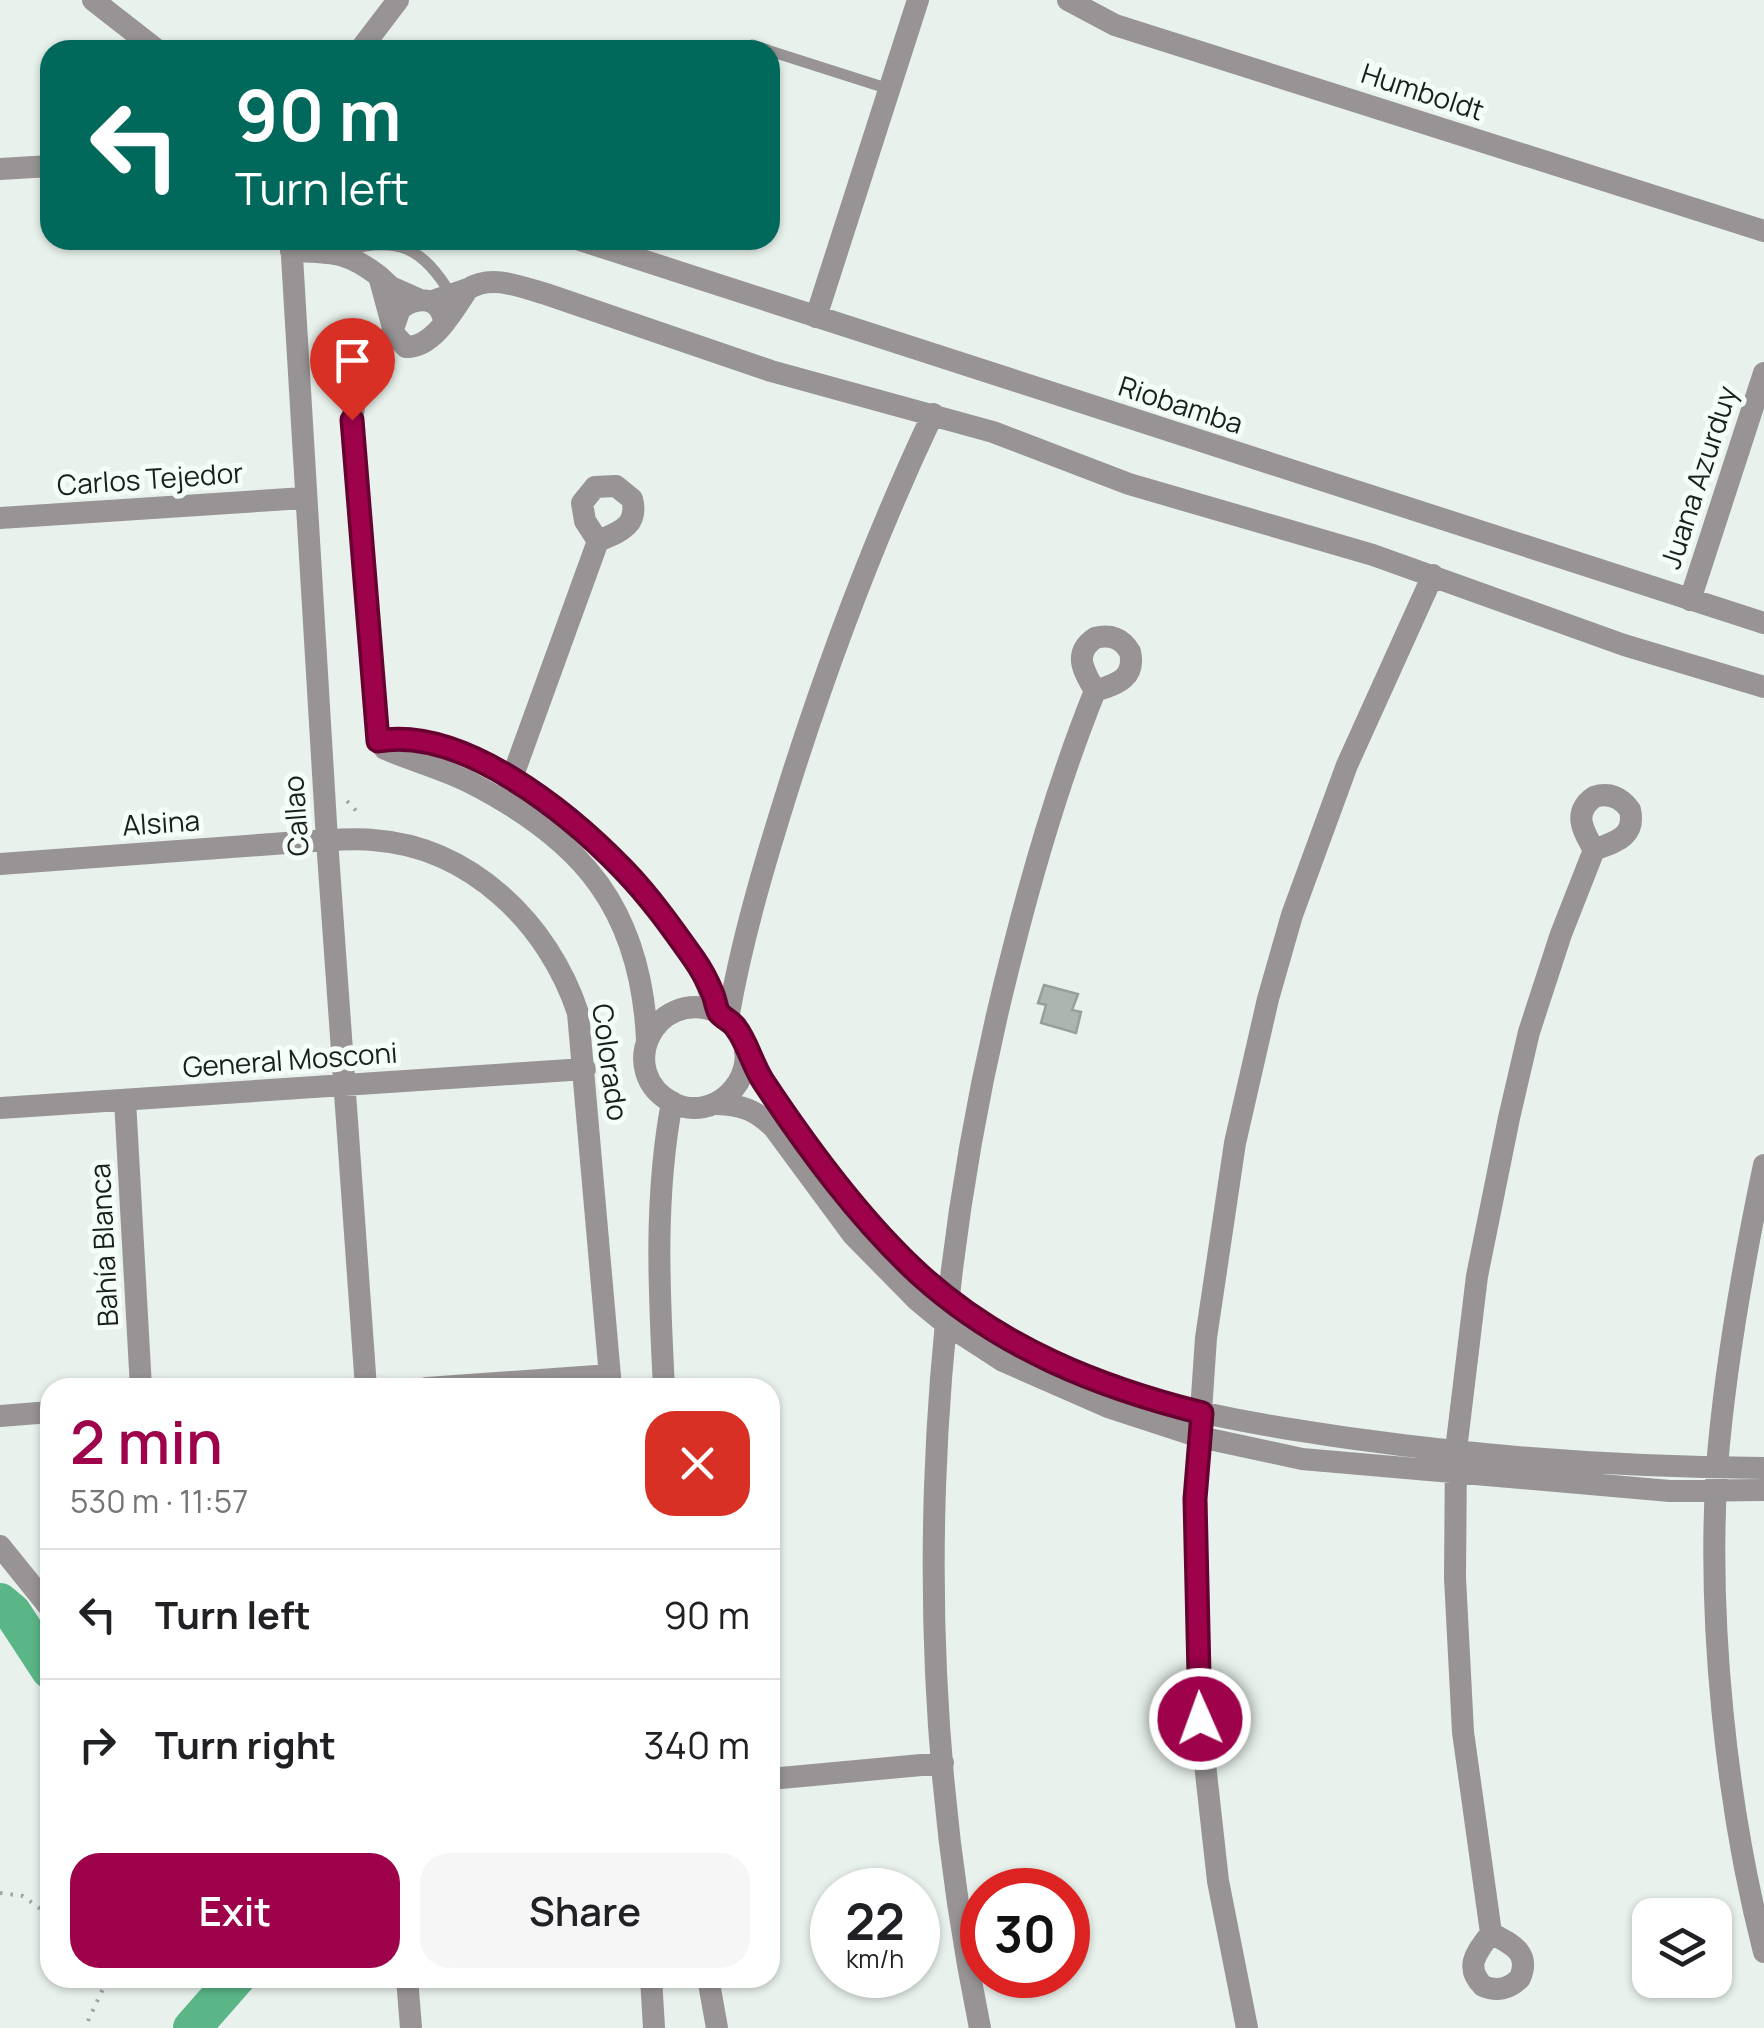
<!DOCTYPE html>
<meta charset="utf-8">
<style>
body{margin:0;font-family:Manrope,sans-serif;background:#f6f6f6;color:#202124;height:100vh;display:flex;flex-direction:column;font-size:38px;white-space:nowrap}
*{box-sizing:border-box;margin:0}
p{font-size:32px;color:#757577}
.icon{flex:none;width:55px;height:55px;fill:none;stroke:currentColor;stroke-width:2;stroke-linecap:round;stroke-linejoin:round}
.map{position:relative;flex:1;overflow:hidden}
.panel{position:absolute;left:40px;top:1378px;width:740px;height:610px;display:flex;flex-direction:column;background:#fff;border-radius:30px;box-shadow:0 2px 8px #0004}
.panel>*{flex:none}
.banner{position:absolute;left:40px;top:40px;width:740px;height:210px;border-radius:30px;box-shadow:0 2px 8px #0004;background:#00695c;color:#fff;overflow:hidden}
.buttons{position:absolute;left:1632px;top:1898px;display:grid;gap:20px}
.buttons a{display:grid;place-items:center;width:100px;height:100px;border-radius:20px;background:#fff;box-shadow:0 2px 8px #0004;font-size:50px}
.speed{position:absolute;left:810px;top:1868px;display:flex;gap:20px;font-size:50px;font-weight:700;text-align:center}
.speed>*{display:grid;place-content:center;width:130px;height:130px;border-radius:50%;background:#fff;box-shadow:0 2px 8px #0004;line-height:1}
.speed small{font-size:25px;font-weight:400}
.speed .limit{border:15px solid #d22;background:#fff;color:#111}
.pin{position:absolute;display:grid;place-items:center;width:85px;height:85px;color:#fff;margin:-102px -42px;border-radius:50% 50% 50% 0;rotate:-45deg;box-shadow:0 0 10px #0007}
.pin .icon{rotate:45deg}
.me{position:absolute;width:110px;margin:-55px;rotate:358deg;stroke-linejoin:round;filter:drop-shadow(0 0 8px #0008)}
.turn{display:flex;align-items:center;gap:35px;height:210px;padding:0 30px;font-size:45px}
.turn .icon{width:130px;height:130px;stroke-width:2.5}
.turn b{display:block;font-size:70px;line-height:85px}
.round{display:grid;place-items:center;flex:none;width:105px;height:105px;border-radius:30px;background:#f6f6f6}
.headline{display:flex;align-items:center;justify-content:space-between;height:170px;padding:0 30px}
h1{font-size:60px;font-weight:600;line-height:75px;color:#9d024a}
.button{display:flex;gap:20px;margin-top:auto;padding:20px 30px}
.button a{flex:1;height:115px;border-radius:30px;background:#9d024a;color:#fff;font-size:40px;font-weight:600;line-height:115px;text-align:center}
.button a+a{background:#f6f6f6;color:#202124}
ul{padding:0;list-style:none}
li{display:flex;align-items:center;gap:30px;height:130px;padding:0 30px;border-top:2px solid #e0e0e0}
li div{flex:1}
li b{display:block;font-size:38px}
li em{font-style:normal}
.map>svg:first-child{display:block}
.lines{fill:none;stroke-linecap:round;stroke-linejoin:round}
.river{stroke:#5ab687;stroke-width:38}
.building{fill:#adb5b0;stroke:#979f9a;stroke-width:2.5}
.path{stroke:#9fa6a2;stroke-width:4;stroke-dasharray:2.5 8;stroke-linecap:butt}
.service{stroke:#989394;stroke-width:11}
.minor{stroke:#989394;stroke-width:22}
.route-casing{stroke:#660130;stroke-width:25}
.route{stroke:#9d024a;stroke-width:18}
.labels{text-anchor:middle;dominant-baseline:central;stroke-width:10;stroke-linejoin:round;paint-order:stroke}
.street-label{font-size:28px;fill:#1a1e1c;stroke:#f5fef8}
</style>
<div class="map">
<svg width="1764" height="2028" viewBox="0 0 1764 2028">
<rect width="100%" height="100%" fill="#e8f1eb"/>
<g class="lines">
<path class="river" d="M0,1602L12,1612L50,1670
M192,2028L236,1978"/>
</g>
<path class="building" d="M1044,985L1078,994L1072,1010L1081,1012L1076,1033L1041,1023L1046,1005L1038,1003Z"/>
<g class="lines">
<path class="path" d="M347,801L361,816
M0,1893L23,1896L50,1916
M88,2021L108,1978"/>
<path class="service" d="M752,45L768,50
M770,51L889,89
M342,251C398,236 422,246 452,296"/>
<path class="minor" d="M93,0L157,50
M1068,0L1115,25L1764,231
M360,50L398,0
M0,169L50,166
M291,240L327,840L366,1388
M580,240L1764,623
M291,251C332,253 345,250 379,276
M468,289C492,274 521,287 546,294L771,371L993,432L1129,484L1373,555L1624,645L1764,687
M433,301L468,289C454,309 434,348 406,347L392,332L400,309C418,295 441,297 444,322
M816,317L918,0
M392,324L379,276L391,287L418,299
M378,370L355,401L352,420L378,741L385,749C413,761 444,769 471,783C584,841 641,910 647,1040
M0,518L304,498
M1690,600L1764,373
M378,741C492,721 638,874 696,962C706,978 709,995 718,1010C724,1020 737,1026 742,1038C759,1080 713,1123 673,1103C614,1073 654,986 718,1012
M508,789L598,541C619,532 639,526 632,499L616,486L595,487L582,503L585,521L598,541
M0,864L327,840C342,840 358,838 373,840C471,847 549,924 578,1013L611,1388
M728,1019C742,937 767,855 792,776C832,651 877,532 933,414
M745,1052C809,1156 892,1266 996,1332C1105,1401 1231,1421 1356,1439C1492,1458 1627,1467 1764,1468
M125,1100L141,1388
M717,1104C742,1105 756,1110 774,1128L853,1235L917,1300L946,1324L1003,1361L1108,1407L1200,1437L1302,1459L1670,1491L1764,1490
M0,1108L585,1069
M1764,1165C1743,1265 1725,1365 1717,1467C1707,1620 1726,1805 1764,1952
M427,1388L610,1375
M664,1388C659,1291 654,1198 672,1102
M0,1416L50,1412
M0,1546L50,1608
M770,1779L943,1763
M1491,1933C1511,1944 1531,1952 1520,1978C1510,1989 1497,1992 1483,1986C1463,1966 1478,1951 1491,1933L1463,1732L1455,1578L1456,1450L1477,1276L1509,1118L1529,1032L1561,934L1594,850C1615,842 1636,837 1630,810C1621,797 1609,792 1594,797C1572,813 1583,830 1594,850
M407,1978L411,2028
M651,1978L654,2028
M708,1978L717,2028
M980,2028C907,1673 922,1300 1013,950C1035,863 1061,775 1095,691C1116,684 1136,679 1130,652C1122,638 1110,634 1095,638C1072,654 1084,671 1095,691
M1247,2028L1218,1881L1200,1719L1195,1499L1206,1338L1235,1143L1268,999L1292,915L1347,765L1433,575"/>
</g>
<g class="lines">
<defs>
<path id="route" d="M352,420L378,741C462,726 568,812 624,870C650,897 672,928 694,959C701,969 707,980 712,992C715,998 716,1008 719,1013C724,1019 732,1021 736,1028C747,1042 752,1064 763,1081C808,1149 860,1220 920,1275C1001,1348 1098,1387 1202,1413L1195,1499L1200,1719"/>
</defs>
<use href="#route" class="route-casing"/>
<use href="#route" class="route"/>
</g>
<g class="labels">
<g class="street-label">
<text transform="translate(1423 91) rotate(18)">Humboldt</text>
<text transform="translate(1181 404) rotate(18)">Riobamba</text>
<text transform="translate(1698 477) rotate(-72)">Juana Azurduy</text>
<text transform="translate(150 478) rotate(-4)">Carlos Tejedor</text>
<text transform="translate(295 816) rotate(-94)">Callao</text>
<text transform="translate(161 822) rotate(-4)">Alsina</text>
<text transform="translate(290 1059) rotate(-4)">General Mosconi</text>
<text transform="translate(611 1062) rotate(82)">Colorado</text>
<text transform="translate(103 1245) rotate(-93)">Bahía Blanca</text>
</g>
</g>
</svg>
<div class="buttons">
<a><svg class="icon" aria-label="layers" viewBox="0 0 24 24"><path d="M12 4l9 5-9 5-9-5zM3 14l9 5 9-5"/></svg></a>
</div>
<div class="speed"><div>22<small>km/h</small></div><div class="limit">30</div></div>
<div class="pin" style="left:352px;top:420px;background:#d93025"><svg class="icon" aria-label="arrive" viewBox="0 0 24 24"><path d="M6 21V4h12l-3 4 3 4H6"/></svg></div>
<svg class="me" style="left:1200px;top:1719px" viewBox="-20 -20 40 40"><circle r="17" fill="#9d024a" stroke="#fff" stroke-width="3"/><path d="M0-11L8 9 0 5-8 9z" fill="#fff"/></svg>
<div class="banner">
<div class="turn"><svg class="icon" aria-label="left" viewBox="0 0 24 24"><path d="M17 20v-9H6M10 6l-5 5 5 5"/></svg><div><b>90 m</b>Turn left</div></div>
</div>
<section class="panel">
<div class="headline"><div><h1>2 min</h1><p>530 m · 11:57</p></div><a class="round" style="background:#d93025;color:#fff"><svg class="icon" aria-label="close" viewBox="0 0 24 24"><path d="M6 6l12 12M18 6L6 18"/></svg></a></div>
<ul>
<li><svg class="icon" aria-label="left" viewBox="0 0 24 24"><path d="M17 20v-9H6M10 6l-5 5 5 5"/></svg><div><b>Turn left</b></div><em>90 m</em></li>
<li><svg class="icon" aria-label="right" viewBox="0 0 24 24"><path d="M7 20v-9h11M14 6l5 5-5 5"/></svg><div><b>Turn right</b></div><em>340 m</em></li>
</ul>
<div class="button"><a>Exit</a><a>Share</a></div>
</section>
</div>
